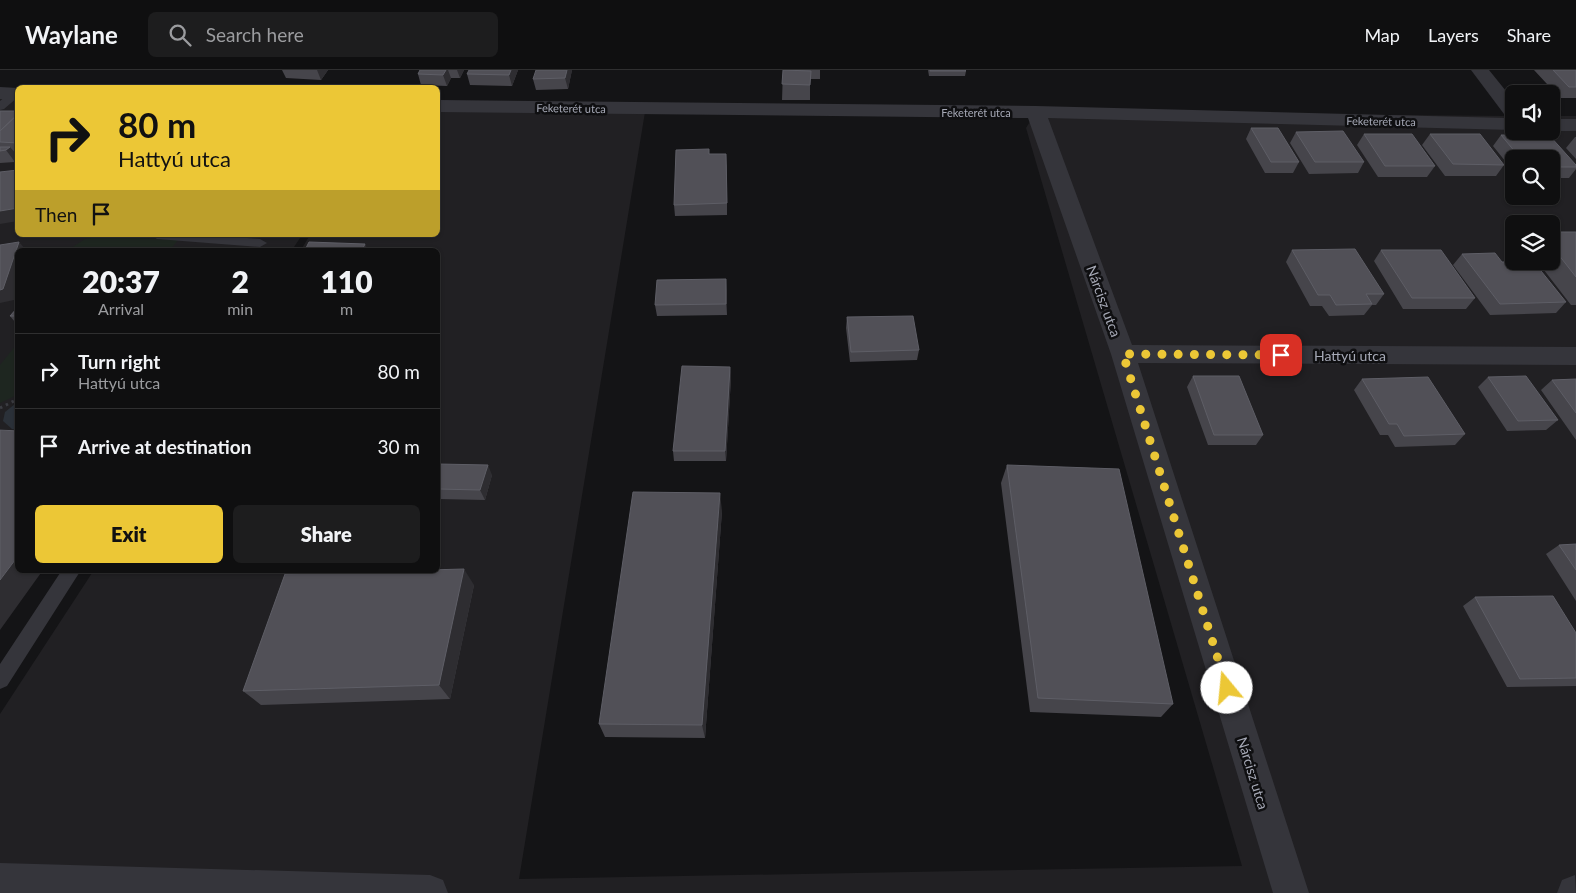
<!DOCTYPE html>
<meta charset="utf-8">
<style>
body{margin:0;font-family:Lato,sans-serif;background:#1d1d1e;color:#f1f3f6;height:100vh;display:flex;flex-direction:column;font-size:19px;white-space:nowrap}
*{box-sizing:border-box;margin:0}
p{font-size:16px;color:#9b9c9f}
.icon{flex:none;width:28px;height:28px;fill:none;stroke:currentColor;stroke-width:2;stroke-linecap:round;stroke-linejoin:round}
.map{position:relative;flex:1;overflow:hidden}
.drawer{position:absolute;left:15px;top:178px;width:425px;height:325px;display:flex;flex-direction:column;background:#0f0f10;border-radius:8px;box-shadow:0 1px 4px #0004,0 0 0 1px #2f2f30}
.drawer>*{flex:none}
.top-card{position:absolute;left:15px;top:15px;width:425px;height:152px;border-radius:8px;box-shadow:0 1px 4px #0004,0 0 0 1px #2f2f30;background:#ecc736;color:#111;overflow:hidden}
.buttons{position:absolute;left:1505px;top:15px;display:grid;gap:10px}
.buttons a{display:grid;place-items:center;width:55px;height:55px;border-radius:8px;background:#0f0f10;box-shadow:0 1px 4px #0004,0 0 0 1px #2f2f30;font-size:25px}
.pin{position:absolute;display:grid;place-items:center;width:42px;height:42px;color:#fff;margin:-21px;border-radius:10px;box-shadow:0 2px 8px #0006}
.me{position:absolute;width:55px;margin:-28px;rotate:343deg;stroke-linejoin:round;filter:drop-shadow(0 0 4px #0008)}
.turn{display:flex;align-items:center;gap:18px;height:105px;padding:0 20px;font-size:22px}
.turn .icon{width:65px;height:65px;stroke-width:2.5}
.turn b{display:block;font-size:35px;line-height:42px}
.then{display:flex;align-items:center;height:48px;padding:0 20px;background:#0003;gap:10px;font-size:19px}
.eta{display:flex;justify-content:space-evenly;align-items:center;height:85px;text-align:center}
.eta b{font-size:30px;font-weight:800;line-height:35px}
.cta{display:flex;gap:10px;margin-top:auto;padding:10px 20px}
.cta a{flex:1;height:58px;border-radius:8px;background:#ecc736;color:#111;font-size:20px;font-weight:800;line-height:58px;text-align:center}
.cta a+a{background:#1d1d1e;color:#f1f3f6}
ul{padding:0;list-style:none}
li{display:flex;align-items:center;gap:15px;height:75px;padding:0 20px;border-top:1px solid #2f2f30}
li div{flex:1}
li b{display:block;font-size:19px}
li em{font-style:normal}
header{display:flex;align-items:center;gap:30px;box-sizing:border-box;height:70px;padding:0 25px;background:#0f0f10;border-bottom:1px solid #2f2f30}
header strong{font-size:24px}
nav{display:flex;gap:28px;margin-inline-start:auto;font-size:18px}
.search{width:350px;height:45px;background:#1d1d1e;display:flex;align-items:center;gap:12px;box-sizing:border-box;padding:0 18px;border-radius:8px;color:#9b9c9f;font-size:19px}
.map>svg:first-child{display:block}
.built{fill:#212023;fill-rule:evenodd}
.green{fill:#1e2620}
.water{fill:#2b3139}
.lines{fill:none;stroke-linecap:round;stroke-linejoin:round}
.path{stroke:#3b3c42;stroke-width:3;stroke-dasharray:2.5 4;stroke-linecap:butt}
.service{fill:#35353b;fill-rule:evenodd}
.minor{fill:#35353b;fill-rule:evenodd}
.wall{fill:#46454b}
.shaded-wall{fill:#2e2d31}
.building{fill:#515057;stroke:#5e5e66}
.route{stroke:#ecc736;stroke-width:9;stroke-dasharray:0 16.2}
.labels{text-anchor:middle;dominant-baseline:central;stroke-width:5;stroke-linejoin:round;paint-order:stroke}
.far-street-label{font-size:11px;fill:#a6a9b6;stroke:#0f0f11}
.street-label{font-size:14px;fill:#a6a9b6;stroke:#0f0f11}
</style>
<header>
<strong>Waylane</strong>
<div class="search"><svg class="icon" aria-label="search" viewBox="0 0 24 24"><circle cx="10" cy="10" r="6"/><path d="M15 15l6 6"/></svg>Search here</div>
<nav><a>Map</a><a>Layers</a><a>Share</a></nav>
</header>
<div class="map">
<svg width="1576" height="823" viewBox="0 0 1576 823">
<rect width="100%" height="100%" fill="#141416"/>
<path class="built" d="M0,28L17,29L18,165H302L292,180H18L17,361L0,359Z
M438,30L645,42L519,809L1242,796L1026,58L1036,42L1514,46V61H1551V46H1576V823H0V644L94,500H438V180H301L310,165H438ZM1514,89H1551V126H1514ZM1514,154H1551V191H1514Z"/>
<path class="green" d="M102,166L178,170L170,180H68L85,169Z
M17,274V325L0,333V295Z"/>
<path class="water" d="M15,334H17V360L12,359L3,351L5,342Z"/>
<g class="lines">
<path class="path" d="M0,338L18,329"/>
<path class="service" d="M18,20V27L4,39L0,40V31L12,21Z
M151,165H211L260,169L267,173L260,177L157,169Z
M62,500H81L7,616L0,619V594Z"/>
<path class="minor" d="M1471,0H1489L1514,31V60L1048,48L1132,275L1576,277V295L1138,293L1309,823H1273L1111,284L1028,48L438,42V30L1036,36L1507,48Z
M0,17L18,18V29H0Z
M1551,49H1576V61H1551Z
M0,793L430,805L443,810L448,823H0Z
M1575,805L1576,823H1557L1562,810Z"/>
</g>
<path class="wall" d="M282,0H328L321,10L286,8Z
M420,0H464L460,8H451L447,16L421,15L418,4Z
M518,0L512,16L470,15L467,4Z
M572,0L568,19L536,20L533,9Z
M783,0H820V9H810V30H782Z
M928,0H965L966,1L965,6H929Z
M1534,0H1576V28H1560Z
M0,41H18V89L15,92L0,93Z
M1251,58L1299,92L1293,103H1265L1246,69Z
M1296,62L1364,92L1358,103L1309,104L1290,73Z
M1364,64L1435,96L1427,107H1378L1357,75Z
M1430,64L1504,95L1496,106H1445L1422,75Z
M1501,65L1576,95V99L1569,108H1551V89H1514V102L1493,76Z
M1575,67H1576V89L1566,78Z
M709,84L727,95V145L675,146L674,135Z
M1551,162H1576V235H1571L1537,191H1551Z
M1292,180L1384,224L1376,235H1372L1364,245L1329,246L1322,236H1310L1286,192Z
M1381,180L1475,228L1466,239H1403L1374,191Z
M1462,184L1502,192L1566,232L1556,243L1490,245L1453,195Z
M727,220V245L657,246L655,235Z
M18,237V252H15L10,246Z
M847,247L919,280L917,290L850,292L846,258Z
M730,297L731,308L726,391H674L673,381Z
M1193,306L1263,365L1256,375H1208L1187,317Z
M1488,307L1558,350L1546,360L1507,361L1478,317Z
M1362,309L1465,364L1455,375L1395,377L1388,365H1380L1354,320Z
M1576,309V370L1541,320L1552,310Z
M438,394L492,405L485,430L438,429Z
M1007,395L1173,634L1161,647L1030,642L1001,413Z
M722,441L705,668L605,667L599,654Z
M1576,474V531L1546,484L1559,475Z
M474,515L450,629L261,635L243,621Z
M1475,527L1576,563V616L1507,617L1463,536Z"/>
<path class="shaded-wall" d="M317,0H328L321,10Z
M446,0H448L451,8L447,16L443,5Z
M457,0H464L460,8Z
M511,0H518L512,16L509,5Z
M567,0H572L568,19L565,8Z
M10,77L18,86V89L15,92L6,80Z
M726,84L727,95V145V133Z
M18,138V151L0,154V141Z
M19,172L26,180H18V218L14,230L0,233V220Z
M365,174L368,180H362Z
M726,209L727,220V245L726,234Z
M730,297L731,308L726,391L725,381Z
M488,395L492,405L485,430L480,420Z
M720,423L722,441L705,668L702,655Z
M18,486V500H43L0,560V510Z
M464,499L474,515L450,629L439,615Z"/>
<path class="building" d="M420,0H446L443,5L418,4Z
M469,0H511L509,5L467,4Z
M536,0H567L565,8L533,9Z
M783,0L811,1L810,15L782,14Z
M930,0H965L966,1H930Z
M1553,0H1576V17H1569Z
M0,41H18V44L0,61Z
M18,44V73L0,72V61Z
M1251,58H1278L1299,92H1271Z
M1343,61L1364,92H1315L1296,62Z
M1364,64H1412L1435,96H1385Z
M1430,64H1480L1504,95L1453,94Z
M1501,65H1549L1576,95V97H1551V89H1521Z
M0,77H10L6,80L0,81Z
M709,79V84H726L727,133L674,135L676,80Z
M18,100V138L0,141V102Z
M1551,162H1576V207L1551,175Z
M19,172L3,219L0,220V175Z
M309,172L365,174L362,180H305Z
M1355,179L1384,224H1366L1372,234L1336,235L1330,225H1318L1292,180Z
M1381,180H1441L1475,228H1412Z
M1495,183L1502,192L1533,191L1566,232L1500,234L1462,184Z
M726,209V234L655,235L657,210Z
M18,237V246H10Z
M913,246L919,280L851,282L847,247Z
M682,296L730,297L725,381H673Z
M1193,306H1239L1263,365H1214Z
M1526,306L1558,350L1518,351L1488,307Z
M1428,307L1465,364L1404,366L1397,354H1389L1362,309Z
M1576,309V343L1552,310Z
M0,360L18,361V486L0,510Z
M438,394L488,395L480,420L438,419Z
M1007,395L1119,399L1173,634L1038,628Z
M633,422L720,423L702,655L599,654Z
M1576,474V500L1559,475Z
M464,499L439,615L243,621L285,504Z
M1553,526L1576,563V608L1520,609L1475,527Z"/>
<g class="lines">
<path class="route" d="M1227,618L1123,284L1281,285"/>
</g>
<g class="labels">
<g class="far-street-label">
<text transform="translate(571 38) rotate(1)">Feketerét utca</text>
<text x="976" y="42">Feketerét utca</text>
<text transform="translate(1381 51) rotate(1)">Feketerét utca</text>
</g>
<g class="street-label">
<text transform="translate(1104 231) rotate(70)">Nárcisz utca</text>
<text x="1350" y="285">Hattyú utca</text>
<text transform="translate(1253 703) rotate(73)">Nárcisz utca</text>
</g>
</g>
</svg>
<div class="buttons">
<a><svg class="icon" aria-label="sound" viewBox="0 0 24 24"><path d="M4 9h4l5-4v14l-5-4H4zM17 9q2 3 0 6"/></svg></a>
<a><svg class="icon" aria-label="search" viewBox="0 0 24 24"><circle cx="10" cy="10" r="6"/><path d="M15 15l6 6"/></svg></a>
<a><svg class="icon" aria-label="layers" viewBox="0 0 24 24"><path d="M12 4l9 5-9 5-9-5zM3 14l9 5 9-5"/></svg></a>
</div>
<div class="pin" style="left:1281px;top:285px;background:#d93025"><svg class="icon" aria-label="arrive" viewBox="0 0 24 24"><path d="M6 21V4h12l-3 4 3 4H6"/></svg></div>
<svg class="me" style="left:1227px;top:618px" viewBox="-20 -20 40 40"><circle r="19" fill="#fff"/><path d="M0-13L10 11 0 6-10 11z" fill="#ecc736"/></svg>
<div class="top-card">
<div class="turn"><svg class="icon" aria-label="right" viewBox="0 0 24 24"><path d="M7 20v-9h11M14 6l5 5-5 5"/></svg><div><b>80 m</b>Hattyú utca</div></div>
<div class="then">Then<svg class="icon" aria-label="arrive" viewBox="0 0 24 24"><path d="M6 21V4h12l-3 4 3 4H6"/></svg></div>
</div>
<section class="drawer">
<div class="eta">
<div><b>20:37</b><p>Arrival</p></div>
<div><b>2</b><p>min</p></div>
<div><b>110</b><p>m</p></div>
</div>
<ul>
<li><svg class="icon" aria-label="right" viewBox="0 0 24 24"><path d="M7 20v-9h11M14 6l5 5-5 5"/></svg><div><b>Turn right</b><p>Hattyú utca</p></div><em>80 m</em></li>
<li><svg class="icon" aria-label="arrive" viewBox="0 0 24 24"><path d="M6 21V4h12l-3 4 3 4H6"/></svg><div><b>Arrive at destination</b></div><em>30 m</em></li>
</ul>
<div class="cta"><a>Exit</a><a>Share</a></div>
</section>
</div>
